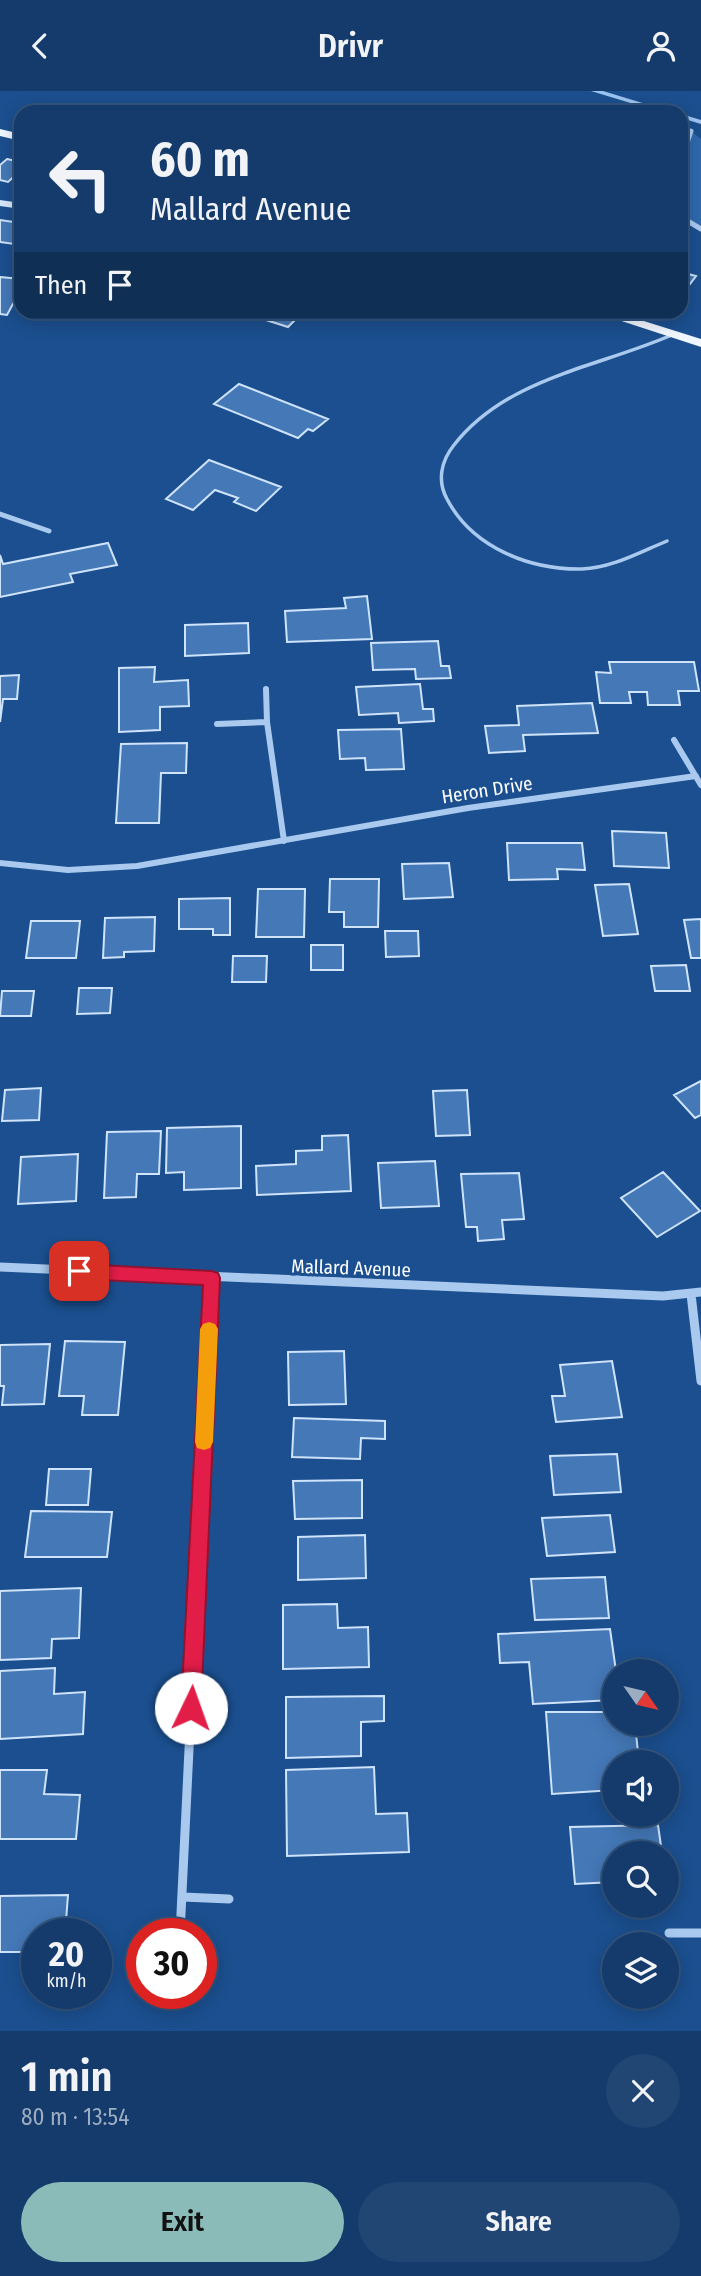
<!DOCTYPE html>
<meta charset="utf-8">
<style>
body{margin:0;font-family:"Fira Sans Condensed",sans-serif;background:#214673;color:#f1f3f6;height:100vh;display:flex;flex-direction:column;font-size:26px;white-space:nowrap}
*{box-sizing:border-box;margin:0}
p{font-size:23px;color:#9dadc1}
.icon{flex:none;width:38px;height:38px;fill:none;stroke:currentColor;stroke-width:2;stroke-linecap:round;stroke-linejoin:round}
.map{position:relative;height:1940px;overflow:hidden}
.side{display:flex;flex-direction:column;background:#143b6b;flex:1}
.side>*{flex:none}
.guide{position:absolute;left:14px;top:14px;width:674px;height:214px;border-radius:21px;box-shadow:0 4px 18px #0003,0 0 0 2px #33557e;background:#143b6b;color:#f1f3f6;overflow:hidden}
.needle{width:46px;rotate:124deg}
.tools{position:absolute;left:602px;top:1568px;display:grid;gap:14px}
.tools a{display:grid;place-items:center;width:77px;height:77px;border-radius:50%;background:#143b6b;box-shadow:0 4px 18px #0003,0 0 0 2px #33557e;font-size:35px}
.speed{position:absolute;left:21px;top:1827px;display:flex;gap:14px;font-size:35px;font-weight:700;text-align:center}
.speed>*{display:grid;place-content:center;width:91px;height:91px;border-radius:50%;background:#143b6b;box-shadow:0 4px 18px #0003,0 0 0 2px #33557e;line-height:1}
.speed small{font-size:18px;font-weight:400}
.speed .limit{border:10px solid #d22;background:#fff;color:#111}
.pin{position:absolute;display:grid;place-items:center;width:60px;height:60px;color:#fff;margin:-30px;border-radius:14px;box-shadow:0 4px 10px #0006}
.me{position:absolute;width:77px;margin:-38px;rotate:3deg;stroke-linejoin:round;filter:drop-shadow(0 0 5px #0008)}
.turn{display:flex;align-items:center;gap:24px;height:147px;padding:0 21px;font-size:32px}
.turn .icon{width:91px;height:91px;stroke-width:2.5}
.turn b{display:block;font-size:49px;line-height:60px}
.then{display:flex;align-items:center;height:66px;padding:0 21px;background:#0003;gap:14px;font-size:26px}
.round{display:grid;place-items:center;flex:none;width:74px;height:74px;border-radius:37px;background:#214673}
.summary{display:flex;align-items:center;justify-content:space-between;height:119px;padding:0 21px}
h1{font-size:42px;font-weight:600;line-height:52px}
.action{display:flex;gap:14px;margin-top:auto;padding:14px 21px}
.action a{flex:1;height:80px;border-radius:42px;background:#8bbbb9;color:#111;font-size:28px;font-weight:600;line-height:80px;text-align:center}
.action a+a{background:#214673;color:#f1f3f6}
header{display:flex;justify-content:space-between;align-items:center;height:91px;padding:0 21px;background:#143b6b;font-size:32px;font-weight:600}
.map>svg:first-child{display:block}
.green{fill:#2e69ad}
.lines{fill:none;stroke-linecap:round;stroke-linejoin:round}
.stream{fill:#9cc4f0;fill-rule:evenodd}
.building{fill:#4478b7;stroke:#cfe3fa;stroke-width:2}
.lane{stroke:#a9c9ee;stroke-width:3.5}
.street-far2{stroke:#a9c9ee;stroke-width:5}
.street-far1{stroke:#a9c9ee;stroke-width:6}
.street{stroke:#a9c9ee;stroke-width:9}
.secondary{fill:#d6e6fa;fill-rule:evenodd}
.primary{fill:#f0f6ff;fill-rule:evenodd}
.route{fill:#e11d48;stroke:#92132f;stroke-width:2}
.slow{fill:#f59e0b}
.labels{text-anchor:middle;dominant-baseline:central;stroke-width:6;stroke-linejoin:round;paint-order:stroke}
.street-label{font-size:19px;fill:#fff;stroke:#1b4f8f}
</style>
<header><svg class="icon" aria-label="back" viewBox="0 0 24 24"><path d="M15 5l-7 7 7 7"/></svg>Drivr<svg class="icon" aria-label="person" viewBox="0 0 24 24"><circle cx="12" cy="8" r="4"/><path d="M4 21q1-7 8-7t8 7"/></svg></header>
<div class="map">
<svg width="701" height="1940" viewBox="0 0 701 1940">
<rect width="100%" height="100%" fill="#1b4f8f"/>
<path class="green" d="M691,40L701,48V138L681,126V70Z"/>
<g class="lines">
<path class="stream" d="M591,0H603L672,21H660Z
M681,23L701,29V33L681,27Z"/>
</g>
<path class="building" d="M7,68L21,71V79L8,91L0,89V74Z
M0,129L21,132V141L14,153L0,151Z
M681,181L696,185L687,197L681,196Z
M0,186L21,188V198L7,224L0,223Z
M275,220H304L288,236L266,229Z
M239,293L328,328L313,340L308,338L298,347L214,313Z
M209,369L281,396L256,420L234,411L238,407L215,399L193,419L166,408Z
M108,452L117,474L70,483L73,491L0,506V464L3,473Z
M367,505L372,548L287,551L285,520L346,517L344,507Z
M248,532L249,562L185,565V534Z
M438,550L441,575H449L451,587L416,588L415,578L373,579L371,552Z
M609,571H694L699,600H678L680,614H648L647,601H629L631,612H600L596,581L611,582Z
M155,576L154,591L188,589L189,615L160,616V639L119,641V577Z
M19,584L17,608H3L0,631V585Z
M420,593L423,618H433L434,630L399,632L398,622L359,624L356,596Z
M592,612L598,642L523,644L525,660L489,662L485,635L519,634L517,615Z
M401,638L404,678L366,679L365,667L340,668L338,639Z
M187,652L186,682H161L159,732H116L121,653Z
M612,740L666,742L669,777L614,775Z
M507,752H582L585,779L557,778L558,788L509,789Z
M449,772L453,806L404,808L402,773Z
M330,788H379L378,836H344V821H329Z
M629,793L638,843L603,845L595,794Z
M258,798H305L304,846H256Z
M230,807V844H213V838H179V808Z
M155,826L154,860L124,861V866L103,867L105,827Z
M701,828V867H691L684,829Z
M31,830H80L76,867H26Z
M385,840H418L419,865L386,866Z
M311,854H343V879H311Z
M233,865H267L266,891H232Z
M686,874L690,900H655L651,875Z
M79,897H112L110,922L77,923Z
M2,900H34L31,925H0Z
M701,990V1024L695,1027L674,1004Z
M41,997L39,1029L2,1030L5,999Z
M467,999L470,1044L436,1045L433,1000Z
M241,1035V1097L184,1099V1081L166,1082L167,1037Z
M161,1040L159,1083H137L136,1106L104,1107L107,1041Z
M348,1044L351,1100L257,1104L256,1075L296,1073V1060L322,1059V1045Z
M78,1063L76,1110L18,1113L21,1066Z
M435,1070L439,1115L381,1117L378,1072Z
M663,1081L700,1120L657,1146L621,1107Z
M519,1082L524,1128L502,1129L504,1148L478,1150L477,1136H466L461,1083Z
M65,1250L125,1251L118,1324H82L84,1305H59Z
M50,1253L44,1313L2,1314L4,1295H0V1254Z
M344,1260L346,1313L289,1314L288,1261Z
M612,1270L622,1326L556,1331L552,1305H565L560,1274Z
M294,1327L385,1330V1348L361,1347L360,1368L292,1366Z
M617,1363L621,1401L554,1404L550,1365Z
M49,1378H91L88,1414H46Z
M362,1389V1427L295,1428L293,1390Z
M31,1420L112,1421L107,1466H25Z
M610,1424L615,1461L547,1465L542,1427Z
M365,1444L366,1487L298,1489V1446Z
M605,1486L609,1527L535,1529L531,1488Z
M81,1497L79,1547L52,1548L51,1567L0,1569V1500Z
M337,1513L338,1537L368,1536L369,1576L283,1578V1514Z
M610,1538L616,1580L614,1609L533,1613L529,1571L500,1572L498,1543Z
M55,1577L54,1603L85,1601L83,1643L0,1648V1580Z
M384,1605V1630L361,1631V1665L286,1667V1606Z
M546,1621H614V1633H635L639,1671H614V1699L552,1703Z
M374,1676L376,1723L407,1722L409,1761L287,1765L286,1679Z
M0,1679H47L44,1703L80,1704L76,1748H0Z
M658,1734L662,1762H614V1791L575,1793L570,1736Z
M68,1804L65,1843H37V1861H0V1805Z"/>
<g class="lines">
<path class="lane" d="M667,450C640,461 612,477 582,478C529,479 472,456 447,408C437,390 441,370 454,354C507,286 600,276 674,243"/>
<path class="street-far2" d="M681,70L691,40
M681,126L701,138
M0,423L49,440"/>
<path class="street-far1" d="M266,598L267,631L284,750
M217,633L267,631
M674,649L701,694
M0,772L68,779L137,775L468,717L696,685"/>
<path class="street" d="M0,1176L663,1205L701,1201
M691,1203L701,1290
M183,1806L229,1808
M669,1842H701
M180,1843L212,1187"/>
<path class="secondary" d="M0,109L21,112V118L0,115Z"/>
<path class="primary" d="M0,38L21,43V50L0,45Z
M591,220H612L701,248V256Z"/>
</g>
<path class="route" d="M79,1173L212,1180L218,1182L220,1187L201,1617L198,1624L191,1627L184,1624L181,1617L203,1194L79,1188L73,1186L71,1180L73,1175Z"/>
<path class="slow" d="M209,1231L215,1233L218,1238L213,1351L210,1357L204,1359L197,1357L195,1351L200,1238L203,1233Z"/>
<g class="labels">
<g class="street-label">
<text transform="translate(487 699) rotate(-9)">Heron Drive</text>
<text transform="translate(351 1177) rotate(2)">Mallard Avenue</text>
</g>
</g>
</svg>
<div class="tools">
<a><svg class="needle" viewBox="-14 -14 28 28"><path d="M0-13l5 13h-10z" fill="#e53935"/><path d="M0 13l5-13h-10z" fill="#9dadc1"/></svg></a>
<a><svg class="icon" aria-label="sound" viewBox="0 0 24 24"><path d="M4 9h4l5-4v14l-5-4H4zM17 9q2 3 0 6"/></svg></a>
<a><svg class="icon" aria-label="search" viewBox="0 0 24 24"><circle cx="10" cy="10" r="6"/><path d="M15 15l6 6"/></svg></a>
<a><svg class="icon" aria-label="layers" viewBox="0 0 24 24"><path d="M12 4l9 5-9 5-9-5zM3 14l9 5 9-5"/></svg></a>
</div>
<div class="speed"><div>20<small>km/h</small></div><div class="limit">30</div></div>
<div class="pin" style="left:79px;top:1180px;background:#d93025"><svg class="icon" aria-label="arrive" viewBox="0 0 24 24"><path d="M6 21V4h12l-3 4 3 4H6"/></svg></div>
<svg class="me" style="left:191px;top:1617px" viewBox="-20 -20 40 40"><circle r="19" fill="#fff"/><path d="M0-13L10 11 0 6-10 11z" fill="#e11d48"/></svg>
<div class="guide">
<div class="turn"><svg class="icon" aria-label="left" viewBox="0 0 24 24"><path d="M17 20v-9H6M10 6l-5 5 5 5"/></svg><div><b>60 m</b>Mallard Avenue</div></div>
<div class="then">Then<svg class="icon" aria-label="arrive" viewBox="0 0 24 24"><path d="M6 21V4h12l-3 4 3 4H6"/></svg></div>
</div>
</div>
<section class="side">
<div class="summary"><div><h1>1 min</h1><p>80 m · 13:54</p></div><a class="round"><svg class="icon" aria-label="close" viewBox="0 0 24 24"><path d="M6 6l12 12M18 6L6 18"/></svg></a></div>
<div class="action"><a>Exit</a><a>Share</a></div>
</section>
